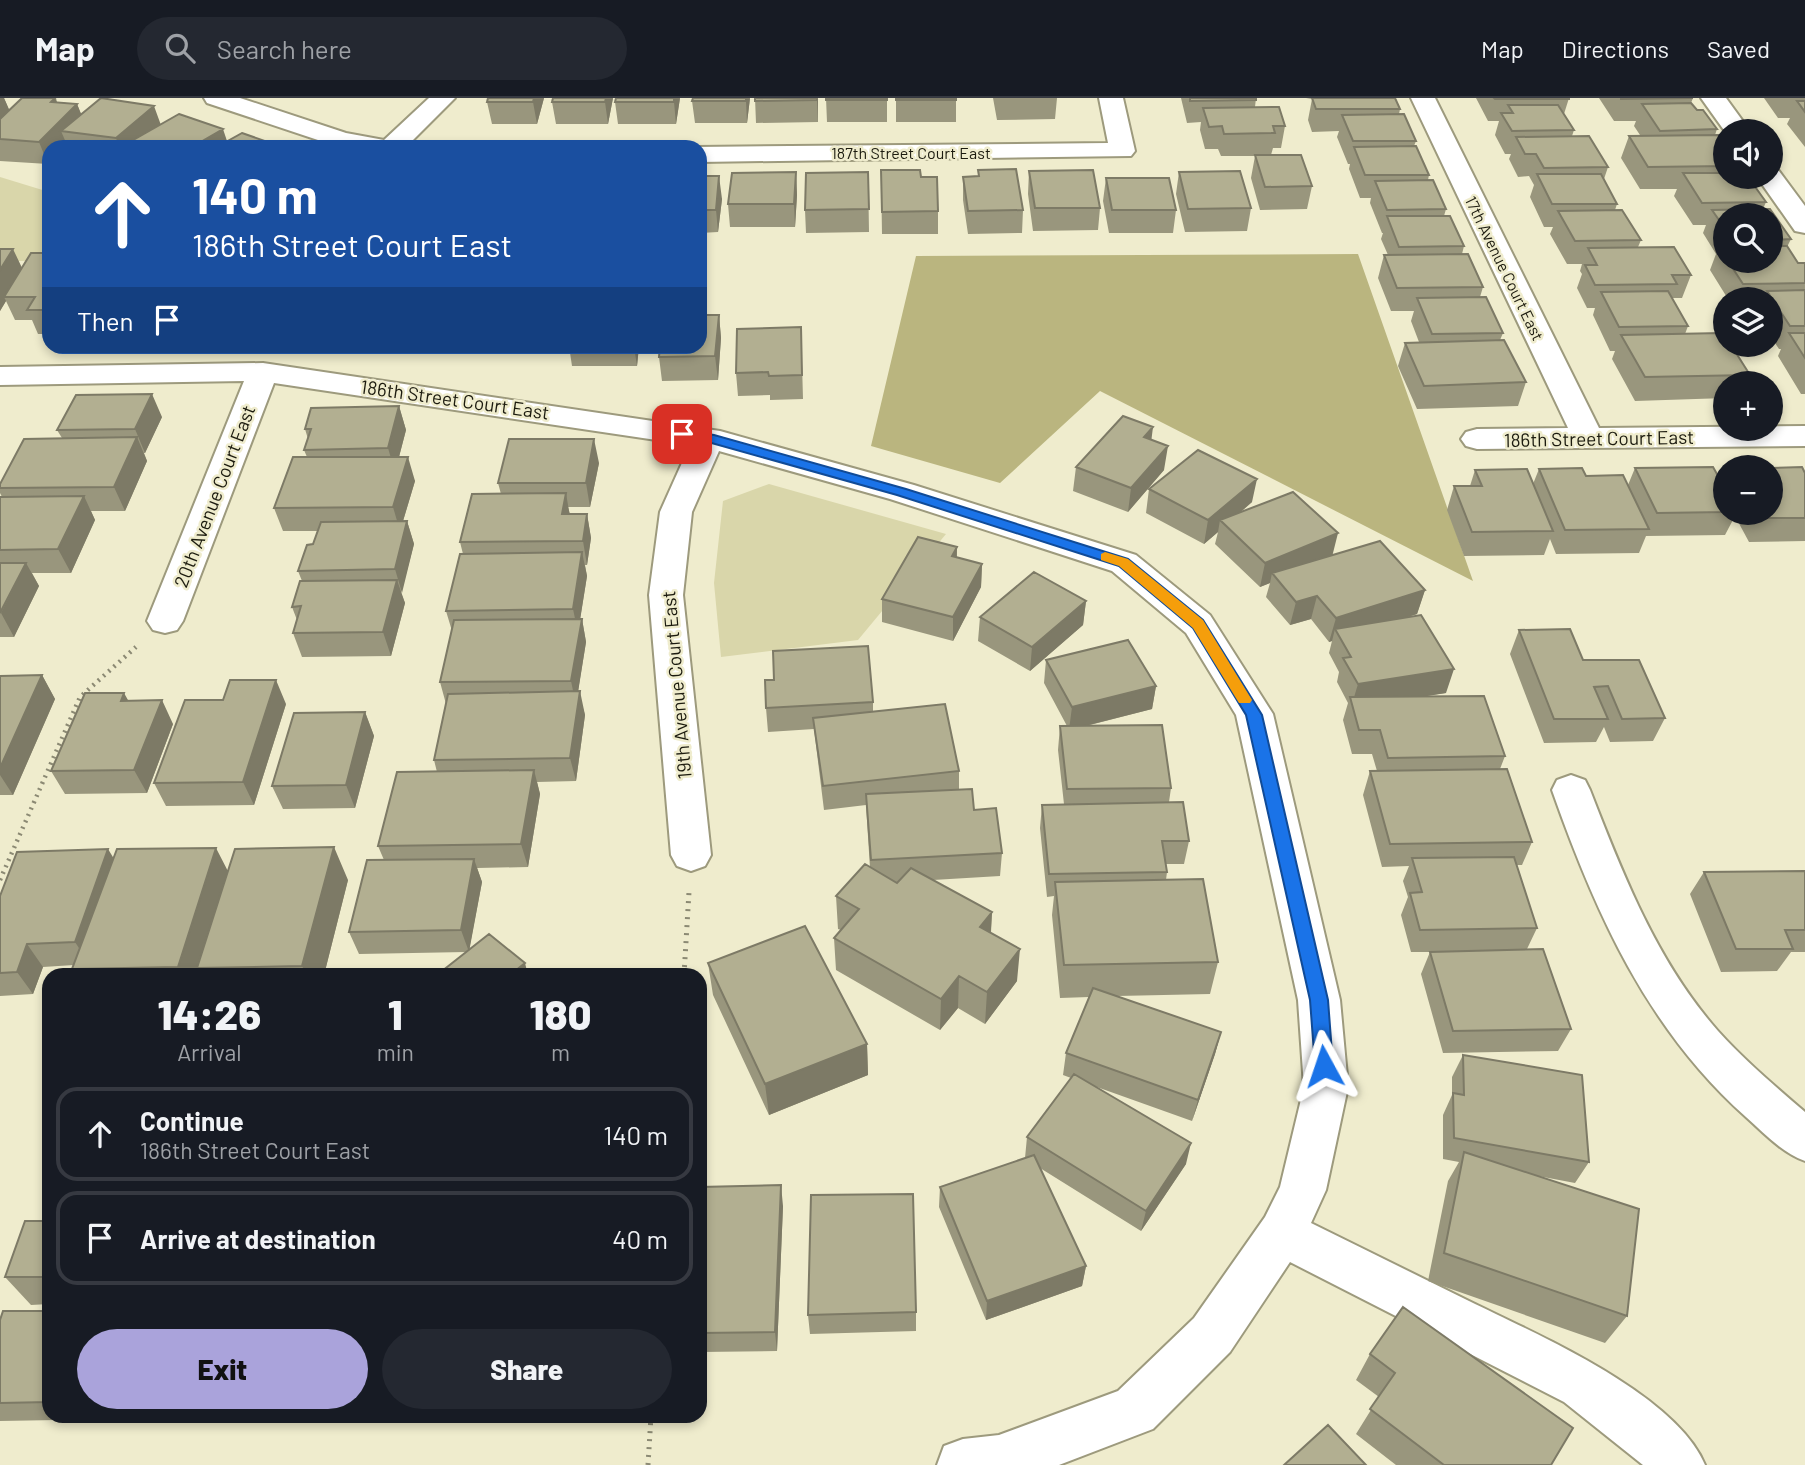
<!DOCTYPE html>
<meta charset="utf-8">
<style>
body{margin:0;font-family:Barlow,sans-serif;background:#242831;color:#f1f3f6;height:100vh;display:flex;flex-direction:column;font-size:26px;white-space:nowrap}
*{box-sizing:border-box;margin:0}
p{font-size:23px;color:#9ea1a6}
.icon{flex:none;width:38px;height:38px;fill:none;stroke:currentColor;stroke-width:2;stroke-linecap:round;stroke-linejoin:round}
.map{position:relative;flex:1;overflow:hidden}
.sheet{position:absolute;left:42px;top:870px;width:665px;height:455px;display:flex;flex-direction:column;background:#171b24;border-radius:21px;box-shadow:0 4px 10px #0003}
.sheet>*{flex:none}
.guide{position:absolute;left:42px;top:42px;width:665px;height:214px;border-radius:21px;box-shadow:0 4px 10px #0003;background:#1a4fa0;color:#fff;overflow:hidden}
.controls{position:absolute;left:1713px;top:21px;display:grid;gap:14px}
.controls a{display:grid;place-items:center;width:70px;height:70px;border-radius:50%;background:#171b24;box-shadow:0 4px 10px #0003;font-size:35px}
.pin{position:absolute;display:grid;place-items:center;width:60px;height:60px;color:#fff;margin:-30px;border-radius:14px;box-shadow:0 4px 10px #0006}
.me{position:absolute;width:77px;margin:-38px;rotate:355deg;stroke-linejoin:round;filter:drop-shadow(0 0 5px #0008)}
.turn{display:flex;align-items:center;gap:24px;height:147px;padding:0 35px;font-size:32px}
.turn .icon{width:91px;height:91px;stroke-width:2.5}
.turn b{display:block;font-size:49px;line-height:60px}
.then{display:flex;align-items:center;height:66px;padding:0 35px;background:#0003;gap:14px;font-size:26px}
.eta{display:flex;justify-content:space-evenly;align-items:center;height:119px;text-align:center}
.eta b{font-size:42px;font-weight:800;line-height:49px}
.action{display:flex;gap:14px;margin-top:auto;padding:14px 35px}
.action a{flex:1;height:80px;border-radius:42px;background:#aaa3db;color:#111;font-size:28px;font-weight:800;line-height:80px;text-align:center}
.action a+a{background:#242831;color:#f1f3f6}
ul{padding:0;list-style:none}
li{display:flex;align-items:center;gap:21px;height:94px;margin:0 14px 10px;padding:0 21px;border:4px solid #363941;border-radius:21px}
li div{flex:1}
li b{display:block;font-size:26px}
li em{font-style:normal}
header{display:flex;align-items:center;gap:42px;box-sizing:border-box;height:98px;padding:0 35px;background:#171b24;border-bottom:2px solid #363941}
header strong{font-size:33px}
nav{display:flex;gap:38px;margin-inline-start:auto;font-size:24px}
.search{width:490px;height:63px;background:#242831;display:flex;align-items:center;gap:18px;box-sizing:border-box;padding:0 24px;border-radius:38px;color:#9ea1a6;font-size:26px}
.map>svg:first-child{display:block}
.green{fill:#d9d6aa}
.forest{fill:#bab57f}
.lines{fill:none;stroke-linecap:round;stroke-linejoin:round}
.minor-casing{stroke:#9d9a7d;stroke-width:4}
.path-far1{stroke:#8b8973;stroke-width:4.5;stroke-dasharray:2 5;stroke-linecap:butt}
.path{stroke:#8b8973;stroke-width:5;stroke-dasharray:2 6;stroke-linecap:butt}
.minor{fill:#fff;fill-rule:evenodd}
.wall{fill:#99967d;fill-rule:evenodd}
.shaded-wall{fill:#7d7a66}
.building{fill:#b2af91;stroke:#7d7a66;stroke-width:2}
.route{fill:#1a73e8;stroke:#114b97;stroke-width:2}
.slow{fill:#f59e0b}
.labels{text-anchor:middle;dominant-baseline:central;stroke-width:5;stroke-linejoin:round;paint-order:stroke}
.far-street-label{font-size:16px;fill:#1c1b0f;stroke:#efeccd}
.street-label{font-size:19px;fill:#1c1b0f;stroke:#efeccd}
</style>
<header>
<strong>Map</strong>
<div class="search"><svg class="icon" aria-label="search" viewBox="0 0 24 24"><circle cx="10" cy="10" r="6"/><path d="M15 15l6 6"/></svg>Search here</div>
<nav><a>Map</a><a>Directions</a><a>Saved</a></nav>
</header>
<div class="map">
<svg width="1805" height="1367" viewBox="0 0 1805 1367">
<rect width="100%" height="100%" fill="#efeccd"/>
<path class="green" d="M0,79L49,94V163H0Z
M769,386L946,436L858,542L721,559L714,485L723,403Z"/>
<path class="forest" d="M1358,156L1473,483L1100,293L1000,385L871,348L916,158Z"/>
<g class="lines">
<defs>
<path id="minor" d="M204,0H240L346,35L384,42L429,0H455L406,49H339L207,5Z
M1099,0H1123L1135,53L1131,58L700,64V49H697L1108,45Z
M1411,0H1435L1599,330L1805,328V348L1477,351L1466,348L1461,341L1466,334L1477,331L1568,330Z
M1701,0H1726L1750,33L1726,35Z
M1771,71L1779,73L1805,108V135L1795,133L1757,79H1771Z
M263,265L720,333L914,387L1136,457L1210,517L1273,616L1340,902L1348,989L1326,1092L1311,1125C1364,1151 1416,1177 1469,1203C1536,1236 1676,1296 1705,1367H1643L1564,1304L1290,1164L1230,1254L1153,1331L1059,1367H937L944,1348L963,1341L999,1337L1118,1293L1194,1220L1265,1119L1280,1089L1304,989L1298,902L1236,617L1186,535L1112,473L890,401L719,353L692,414L683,497L711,757L705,768L691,773L677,768L671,757L649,497L660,414L690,347L274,285L183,523L177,532L165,535L153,532L147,523L244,283L0,287V269Z
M1571,677L1585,682L1590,692C1623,777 1657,864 1718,933C1745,963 1775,988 1805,1014V1063C1781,1054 1764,1035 1746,1019C1647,931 1595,814 1552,692L1557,682Z"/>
</defs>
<use href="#minor" class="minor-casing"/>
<path class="path-far1" d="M0,782L80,599L136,549"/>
<path class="path" d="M684,877L689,794
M648,1367L651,1318"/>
<use href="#minor" class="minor"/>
</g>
<path class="wall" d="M0,0H4L9,12L22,0H56L57,4L77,6L81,16L161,26L227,43L282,49H68L67,47L49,49V66H48L0,63Z
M534,0H544L537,26H492L487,4Z
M553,0H613L608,26H556L552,4Z
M680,0L676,26H618L615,4Z
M750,0L747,25H695L692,3Z
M755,0H818V24L756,25Z
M826,0H887V24H827Z
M896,0H956V24H896Z
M993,0H1057L1055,21L997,22Z
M1181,0H1256L1255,9L1285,28L1281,50H1273L1271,57L1312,88L1307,111L1260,112L1251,80L1255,58H1221L1218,51H1205L1200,32L1201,24L1187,25Z
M1306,0H1395L1400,11L1399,16L1416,43L1414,48L1429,77L1428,82L1446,111L1444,118L1464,148L1462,156L1483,189L1480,199L1503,235L1500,242L1526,284L1518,308L1417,311L1398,268L1405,245L1419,244L1411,223L1414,213H1391L1378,180L1384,157H1388L1381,141L1383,135H1382L1370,105L1371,100H1360L1349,71L1350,66H1348L1337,39L1339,33L1312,34L1308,22L1312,1Z
M1476,0H1569L1564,16L1574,32L1572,38L1608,69L1604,81L1617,106L1615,112L1641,142L1638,149L1691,177L1682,200H1672L1688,228L1685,236L1750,277L1746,285H1726V300L1635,303L1612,261L1615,253H1610L1593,217L1595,210H1587L1577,190L1582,176L1580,173L1582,166H1567L1550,136L1553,129H1544L1530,99L1534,87L1529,78L1518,79L1509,61L1511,56H1505L1495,37L1499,23H1488Z
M1599,0H1693L1691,5L1697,12H1703L1717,31L1715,37H1719L1726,47V79H1748L1766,104L1763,111H1770L1791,141L1787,149L1798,165H1805V296H1801L1778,258L1781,251H1779L1771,239V201H1728L1710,172L1716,156L1703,135L1706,127H1693L1674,98L1677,91H1640L1621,60L1629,38L1640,37L1634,28L1636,23H1614ZM1726,117H1771V163H1726Z
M1764,0H1805V49L1787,26L1790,20H1778Z
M881,72L921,79L938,113V136H882Z
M978,72L1023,112L1022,135L968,136L963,102V79L978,78Z
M1029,73L1100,110L1098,132L1033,133L1028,96Z
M796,74L797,97L795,129H730L728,106Z
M868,74L869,134L806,135L805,112Z
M1179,74L1251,110L1247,133L1185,134L1176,96Z
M700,78L722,101L718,134L700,135Z
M1106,80L1176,112L1173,135H1109L1103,103Z
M0,151L22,170L49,155V236H38L32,222H15L6,203L0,213Z
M719,217L721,240L718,282L662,283L659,259Z
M801,229L803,301L770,302V297L738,298L736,275Z
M490,248H546L545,254L492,255Z
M569,248H639L637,268H572Z
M399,308L406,332L399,359L415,383L403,423H407L414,446L401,495L405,505L391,558L302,559L293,535L297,522L292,509L302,483L298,473L313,446L318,433H283L274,410L307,359L304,352L308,341L305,331Z
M162,319L145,355H144L147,363L125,413H91L95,422L71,475H32L39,488L14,539H0V399H2L0,395V386L62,340L57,332Z
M1152,342L1164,372L1128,414L1073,393L1076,369Z
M599,365L590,409H568L570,416H587L591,440L587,467H585L587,478L580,521H582L586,544L578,593L585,617L576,683L537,684L540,696L528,769L477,770L482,784L469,852L466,854L359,856L349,834L384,762L378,748L437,674L434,662L446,606L440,584L452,533L446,513L463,456L460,444L501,396L498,385Z
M1635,370L1724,389L1726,386V415H1771L1805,375V443L1749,444L1735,418L1725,437L1646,438L1639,455L1556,456L1550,441L1544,457L1464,458L1447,412L1454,388H1470L1475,372L1533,386L1539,371L1586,378L1628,387Z
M1149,391L1252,404L1241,414L1333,457L1425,492L1417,516L1405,520L1446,595L1424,598L1505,658L1500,671L1532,744L1522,767H1517L1537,830L1527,851L1571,931L1558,953L1443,955L1421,876L1430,854H1411L1401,817L1408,799L1403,783L1409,768L1382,769L1363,697L1370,673H1377L1372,656H1352L1343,622L1348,605L1337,584L1339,574L1329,555L1332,543L1329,544L1311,521L1290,527L1266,499L1270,485L1260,489L1215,446L1218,434L1204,446L1146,415Z
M957,449V459L982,466L981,489L953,543L882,524V501Z
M1086,503L1083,527L1030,573L978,543L980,519Z
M1519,532L1583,562L1665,620L1653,643L1610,644L1604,629L1596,644L1544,645L1510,556Z
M1046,562L1156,588L1152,611L1086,628L1171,690L1169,704L1189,743L1184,766H1166L1167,774L1166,782L1218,864L1210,896L1117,898L1221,934L1215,956L1192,1023L1094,988L1186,1066L1141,1133L1040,1070L1086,1168L1082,1188L986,1222L939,1109L940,1089L1025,1060L1027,1039L1071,980L1063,977L1066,955L1089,899L1060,900L1052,817L1054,798L1047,799L1040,730L1042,707L1064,706L1058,652L1060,628H1067L1044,585Z
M42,577L55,601L13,697H0V578Z
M128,603L173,626L147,695L65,696L51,673Z
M873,604V613L959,673V691L974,712L1002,755L1000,778L933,782L992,814L991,835L1017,883L985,926L958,910L940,932L836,872L834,840L841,832L838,831L836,798L870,770L866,707L824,712L814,631L768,634L766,610Z
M286,606L254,707L166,708L154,685Z
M365,614L374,638L355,710L283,711L272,688Z
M113,760L228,772L348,782L324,877H76L72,871L74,867L43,869L33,896L0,898V798Z
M1805,773V854H1791L1777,873L1721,874L1690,796L1704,774Z
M708,865L867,946L868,977L769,1017L713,897Z
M1463,957L1589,1064L1575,1085L1538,1078L1627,1218L1605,1245L1428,1183L1448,1083L1459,1064L1443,1061V1017L1452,997V979Z
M700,1089L783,1108L777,1253L700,1254Z
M49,1123V1206L31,1207L5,1179Z
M49,1213V1318H115L114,1321L0,1323V1222Z
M916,1214V1233L810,1236L808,1217Z
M1370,1256L1551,1367H1396L1356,1336L1379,1299L1356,1282Z"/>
<path class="shaded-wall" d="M0,0H4L12,18L0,35Z
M55,0L63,19L77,6L86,28L61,33L67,47L65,49H49V66H48L39,44L51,4Z
M534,0H544L537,26L533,4Z
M606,0H613L608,26L605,4Z
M674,0H680L676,26L674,4Z
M746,0H750L747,25L746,3Z
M817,0H818V24L817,2Z
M154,8L162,30L128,45L129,49H119L116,40Z
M223,31L229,49H192Z
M796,74L797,97L795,129L794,106Z
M719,78L722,101L718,134L716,112Z
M13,151L24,174L4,199L6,203L0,213V172Z
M719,217L721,240L718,282L715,258Z
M634,248H639L637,268Z
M152,296L162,319L145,355L135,331Z
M399,308L406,332L395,374L388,350Z
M1153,329L1150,353L1144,339Z
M137,339L147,363L125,413L114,389Z
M594,341L599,365L590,409L586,385Z
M1168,348L1164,372L1128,414L1131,390Z
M408,359L415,383L400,433L393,409Z
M1257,381L1252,404L1225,427L1220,422L1218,434L1204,446L1208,422Z
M566,395L570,419L562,416Z
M84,398L95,422L71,475L58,451Z
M587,416L591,440L587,467L583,443Z
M407,423L414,446L402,495L395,471Z
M1338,435L1332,459L1272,475L1270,485L1260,489L1265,465Z
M957,449L956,473L952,458Z
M582,454L587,478L578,535L573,511Z
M26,465L39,488L14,539L1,515Z
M982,466L981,489L953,543V519Z
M397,482L405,505L391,558L383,534Z
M1425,492L1417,516L1340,540L1335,531L1332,543L1329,544L1336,520Z
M1317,498L1311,521L1290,527L1296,504Z
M1086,503L1083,527L1030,573L1032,549Z
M582,521L586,544L576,607L571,583Z
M1454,571L1446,595L1353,610L1352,606L1358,586Z
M42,577L55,601L13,697L0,677V670Z
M276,582L286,606L254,707L243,684Z
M1156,588L1152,611L1069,632L1072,609Z
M580,593L585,617L576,683L570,660Z
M124,595L137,618L121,603Z
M162,602L173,626L147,695L134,672Z
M365,614L374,638L355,710L346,687Z
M534,672L540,696L528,769L521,746Z
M334,749L348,782L324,877H307L302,868Z
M216,750L233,783L197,870L201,877H183L178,869Z
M108,751L122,774L90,867L75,844Z
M474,761L482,784L469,854L461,832Z
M992,814L990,846L980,829Z
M27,846L43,869L33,896L17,874Z
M1020,851L1017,883L985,926L987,894Z
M525,865L528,877H510Z
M959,878L958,910L940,932L941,901Z
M1221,934L1215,956L1192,1023L1198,1002Z
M867,946L868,977L769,1017L765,986Z
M1191,1045L1186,1066L1141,1133L1146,1113Z
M781,1087L783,1108L777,1253L775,1234Z
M1086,1168L1082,1188L986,1222L987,1203Z"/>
<path class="building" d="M22,0H55L51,4L77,6L39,44L0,41V21Z
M101,0L154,8L116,40L61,33Z
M488,0H534L533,4H487Z
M553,0H606L605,4H552Z
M616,0H674V4H615Z
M693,0H746V3H692Z
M755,0H817V2L755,3Z
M826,0H887V2H826Z
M896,0H956V2H896Z
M1190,0H1256V2L1190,3Z
M1312,0H1395L1400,11H1316Z
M1494,0H1569V1H1495Z
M1621,0H1693L1621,1Z
M1797,3H1805V14Z
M1691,5L1697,12H1703L1717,31L1660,33L1642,6Z
M1508,7H1558L1574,32L1512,33L1501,15H1513Z
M1279,9L1285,28H1273L1275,35L1224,36L1222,28L1209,29L1203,10Z
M179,16L223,31L192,49H140L128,45Z
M1404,16L1416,43H1353L1342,17Z
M242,35L282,49H217Z
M1719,37L1726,47V68L1648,69L1629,38Z
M1589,38L1608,69L1544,70L1536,56H1525L1516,39Z
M1416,48L1429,77H1365L1354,49Z
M1255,57H1301L1312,88L1265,89Z
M1016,71L1023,112L968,113L963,79L979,78L978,72Z
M881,72H920L921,79H937L938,113L882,114Z
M1093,72L1100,110H1035L1029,73Z
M1240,73L1251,110L1188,111L1179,74Z
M796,74L794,106H728L732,75Z
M868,74L869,111L805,112L806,75Z
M1683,75H1726V79H1748L1766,104L1702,105Z
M1537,76H1601L1617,106H1552Z
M700,78H719L716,112H700Z
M1106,80H1169L1176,112H1112Z
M1433,82L1446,111L1387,112L1375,83Z
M1770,111L1791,141L1771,142V117H1726V132L1712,112Z
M1622,112L1641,142L1575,143L1558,113Z
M1387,118H1450L1464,148L1399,149Z
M1719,148H1726V158Z
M1771,148H1787L1798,165H1805V185L1743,186L1728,163H1771Z
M1674,149L1691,177H1672L1677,186L1595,187L1585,167H1597L1588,150Z
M0,151H13L0,172Z
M31,155H49V212H27L35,199H4Z
M1468,156L1483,189L1397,190L1384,157Z
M1805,192V228H1790L1767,193Z
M1668,193L1688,228L1619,229L1601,194Z
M1486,199L1503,235L1432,236L1417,200Z
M700,217H719L715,258L659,259L660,248H700Z
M801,229L802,277L769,278L768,274L736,275L737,231Z
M1723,235L1726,238V247H1731L1750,277L1645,279L1621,237Z
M1789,235H1805V260Z
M1504,242L1526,284L1424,288L1405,245Z
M152,296L135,331L57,332L76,297Z
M399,308L388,350L304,352L311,331H305L311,310Z
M1123,318L1153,329L1144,339L1168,348L1131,390L1076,369Z
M137,339L114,389L0,390V386L24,341Z
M509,341H594L586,385H498Z
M1198,352L1257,381L1208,422L1149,391Z
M293,359H408L393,409L274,410Z
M1713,369L1726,392V414L1657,415L1635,370Z
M1802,369L1805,375V420H1761L1758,415H1771V370Z
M1582,370L1586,378L1623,377L1649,431L1565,432L1539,371Z
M1527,371L1553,433L1472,434L1454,388H1482L1475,372Z
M1293,394L1338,435L1265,465L1220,422Z
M566,395L562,416H587L583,443L460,444L472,396Z
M84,398L58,451L0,452V399Z
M407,423L395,471L298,473L307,447L313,446L321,424Z
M918,439L957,449L952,458L982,466L953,519L882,501Z
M1380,443L1425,492L1336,520L1317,498L1296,504L1272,475Z
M582,454L573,511L446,513L460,456Z
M0,465H26L0,515Z
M1034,474L1086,503L1032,549L980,519Z
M397,482L383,534L293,535L301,508L292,509L300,483Z
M1421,517L1454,571L1358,586L1343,560L1351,559L1335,531Z
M582,521L571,583L440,584L454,522Z
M1570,531L1583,562H1639L1665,620L1622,621L1608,588L1594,589L1608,621H1554L1519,532Z
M1128,542L1156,588L1072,609L1046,562Z
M868,548L873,604L766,610L765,582H774L773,553Z
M42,577L0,670V578Z
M230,582H276L243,684L154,685L185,602H223Z
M580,593L570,660L434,662L448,596Z
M85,595H124L121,603L162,602L134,672L51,673Z
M1484,598L1505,658L1388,660L1380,632H1359L1350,599Z
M945,606L959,673L823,688L813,620Z
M365,614L346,687L272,688L294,615Z
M1162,627L1171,690L1067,691L1060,628Z
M1507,671L1532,744L1390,746L1370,673Z
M534,672L521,746L378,748L397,674Z
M972,691L974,712L996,710L1002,755L871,762L866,696Z
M1183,704L1189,743H1162L1167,774L1049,776L1042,707Z
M334,749L302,868L197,870L235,751Z
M216,750L178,869L72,871L117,751Z
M108,751L75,844L27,846L17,874L0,875V798L17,754Z
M1514,759L1537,830L1420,832L1410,795L1422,794L1412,760Z
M474,761L461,832L349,834L367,762Z
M865,766L897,785L911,770L992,814L980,829L1020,851L987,894L959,878L941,901L834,840L859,811L836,798Z
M1805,773V832H1785L1793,851H1736L1704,774Z
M1203,781L1218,864L1064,867L1055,784Z
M805,828L867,946L765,986L708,865Z
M489,836L525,865L510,877H437Z
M1543,851L1571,931L1453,933L1430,854Z
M1093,890L1221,934L1198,1002L1066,955Z
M1463,957L1582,977L1589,1064L1454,1040L1453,995L1464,997Z
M1074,976L1191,1045L1146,1113L1027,1039Z
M1464,1054L1639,1111L1627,1218L1444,1155Z
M1034,1057L1086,1168L987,1203L940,1089Z
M781,1087L775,1234L700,1235V1089Z
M913,1096L916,1214L808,1217L811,1097Z
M25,1123H49V1179H5Z
M1403,1209L1573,1330L1551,1367H1444L1370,1311L1395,1275L1370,1256Z
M3,1213H49V1304L0,1305V1222Z
M1328,1327L1366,1367H1284Z"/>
<path class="route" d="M682,332L714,337L906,391L1128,461L1203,522L1262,617L1328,902L1333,968L1331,973H1318L1315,968L1310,902L1246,617L1193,530L1119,468L897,397L708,344L678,338V333Z"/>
<path class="slow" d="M1105,454L1128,461L1203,522L1252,602L1250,605H1239L1193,530L1119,468L1101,462V456Z"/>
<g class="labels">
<g class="far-street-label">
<text x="911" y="54">187th Street Court East</text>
<text transform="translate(1505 170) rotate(64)">17th Avenue Court East</text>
</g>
<g class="street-label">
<text transform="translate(455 301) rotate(8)">186th Street Court East</text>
<text transform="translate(1599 340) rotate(-1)">186th Street Court East</text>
<text transform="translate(214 398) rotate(-69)">20th Avenue Court East</text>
<text transform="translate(676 587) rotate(-95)">19th Avenue Court East</text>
</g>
</g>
</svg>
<div class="controls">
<a><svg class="icon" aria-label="sound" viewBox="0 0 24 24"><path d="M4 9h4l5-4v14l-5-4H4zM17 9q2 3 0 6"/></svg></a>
<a><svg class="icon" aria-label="search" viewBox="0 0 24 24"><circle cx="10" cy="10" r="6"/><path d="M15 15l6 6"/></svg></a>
<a><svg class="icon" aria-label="layers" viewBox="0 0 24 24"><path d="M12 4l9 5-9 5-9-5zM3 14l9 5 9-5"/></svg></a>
<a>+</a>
<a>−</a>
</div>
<div class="pin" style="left:682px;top:336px;background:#d93025"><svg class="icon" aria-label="arrive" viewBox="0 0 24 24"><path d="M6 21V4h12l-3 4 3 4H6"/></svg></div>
<svg class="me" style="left:1324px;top:968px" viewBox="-20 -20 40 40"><path d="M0-17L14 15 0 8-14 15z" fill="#1a73e8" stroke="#fff" stroke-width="4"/></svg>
<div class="guide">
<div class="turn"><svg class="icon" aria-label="ahead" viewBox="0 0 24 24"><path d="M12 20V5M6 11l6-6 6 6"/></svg><div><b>140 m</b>186th Street Court East</div></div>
<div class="then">Then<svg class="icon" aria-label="arrive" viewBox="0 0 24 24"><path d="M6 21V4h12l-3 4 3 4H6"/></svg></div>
</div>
<section class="sheet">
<div class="eta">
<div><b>14:26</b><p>Arrival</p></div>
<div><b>1</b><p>min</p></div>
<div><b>180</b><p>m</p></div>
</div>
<ul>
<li><svg class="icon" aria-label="ahead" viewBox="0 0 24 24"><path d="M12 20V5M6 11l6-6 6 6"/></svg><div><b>Continue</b><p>186th Street Court East</p></div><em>140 m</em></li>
<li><svg class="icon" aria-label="arrive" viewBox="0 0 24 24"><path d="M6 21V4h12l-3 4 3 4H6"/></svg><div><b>Arrive at destination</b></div><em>40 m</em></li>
</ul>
<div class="action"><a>Exit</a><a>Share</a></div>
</section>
</div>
